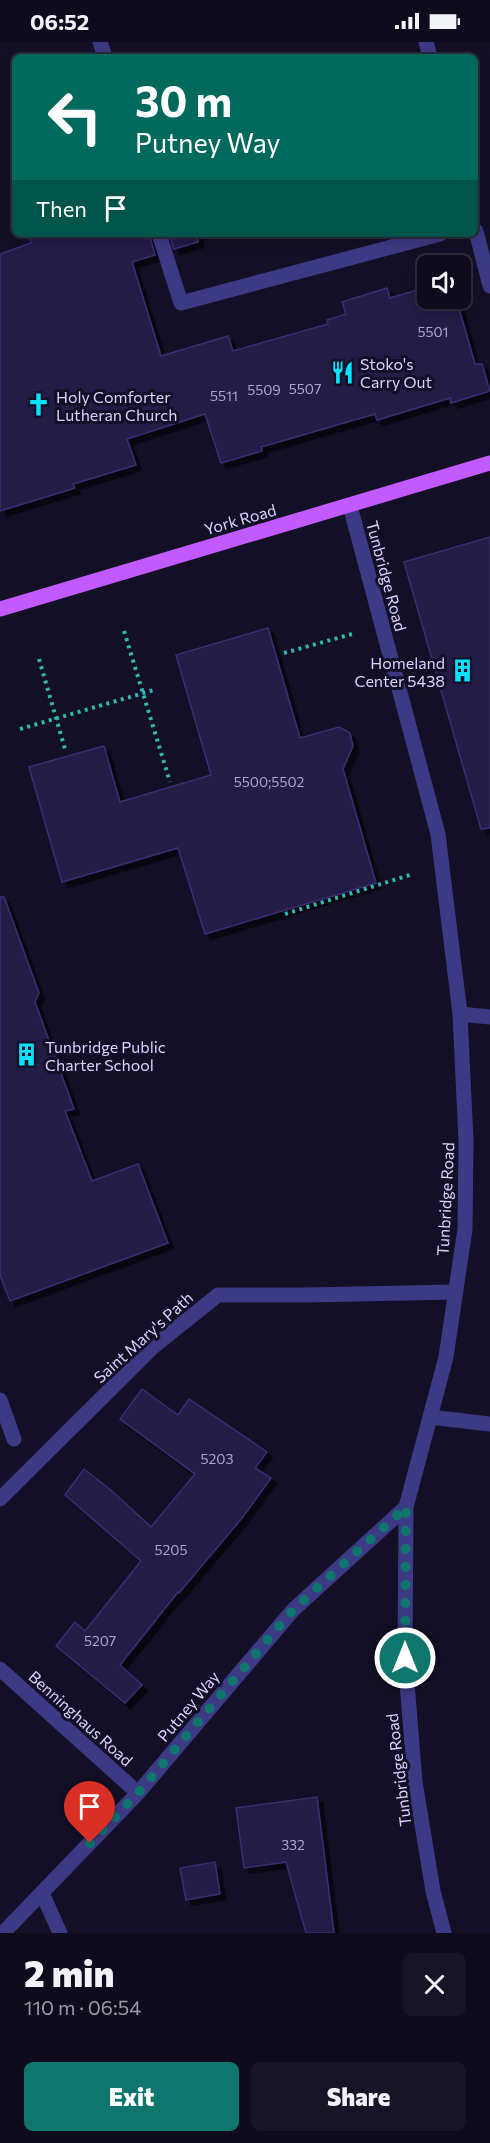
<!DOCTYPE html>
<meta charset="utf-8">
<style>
body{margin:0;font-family:Commissioner,sans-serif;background:#171425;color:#f1f3f6;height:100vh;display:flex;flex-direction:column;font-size:22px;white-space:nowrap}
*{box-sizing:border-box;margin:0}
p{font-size:20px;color:#9b9ba3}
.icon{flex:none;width:33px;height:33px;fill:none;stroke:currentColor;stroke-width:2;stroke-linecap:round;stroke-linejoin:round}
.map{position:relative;height:1891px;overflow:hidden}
.details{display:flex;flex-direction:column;background:#0e0b1c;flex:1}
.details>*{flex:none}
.guide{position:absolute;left:12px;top:12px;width:466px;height:183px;border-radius:9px;box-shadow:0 3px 15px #0003,0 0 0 2px #2e2b3b;background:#00695c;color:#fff;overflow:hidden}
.tools{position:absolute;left:417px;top:213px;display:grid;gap:12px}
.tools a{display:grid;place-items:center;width:54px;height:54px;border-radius:9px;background:#0e0b1c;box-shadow:0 3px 15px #0003,0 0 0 2px #2e2b3b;font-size:30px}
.pin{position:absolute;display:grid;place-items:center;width:51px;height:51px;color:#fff;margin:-62px -26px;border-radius:50% 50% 50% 0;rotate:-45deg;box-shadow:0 0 6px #0007}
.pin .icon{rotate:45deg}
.me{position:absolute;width:66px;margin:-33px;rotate:0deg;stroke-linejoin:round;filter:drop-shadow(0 0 4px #0008)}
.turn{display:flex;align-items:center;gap:21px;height:126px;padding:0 24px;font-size:27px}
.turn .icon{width:78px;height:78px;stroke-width:2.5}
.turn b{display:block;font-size:42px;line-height:51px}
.then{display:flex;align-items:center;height:57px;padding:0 24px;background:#0003;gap:12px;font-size:22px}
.round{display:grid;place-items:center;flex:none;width:63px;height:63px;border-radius:9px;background:#171425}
.headline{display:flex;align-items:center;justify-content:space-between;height:102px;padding:0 24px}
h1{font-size:36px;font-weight:800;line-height:45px}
.cta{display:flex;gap:12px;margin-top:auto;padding:12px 24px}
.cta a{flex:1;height:69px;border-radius:9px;background:#0f766e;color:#fff;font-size:24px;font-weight:800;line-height:69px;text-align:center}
.cta a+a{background:#171425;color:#f1f3f6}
.status{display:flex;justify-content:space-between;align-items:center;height:42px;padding:0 30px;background:#0e0b1c;direction:ltr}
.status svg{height:16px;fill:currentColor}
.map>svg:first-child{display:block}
.building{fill:#241b47;stroke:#3b2d73;stroke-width:1.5;filter:url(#shadow)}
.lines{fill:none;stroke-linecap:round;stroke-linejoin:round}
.path{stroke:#2fb8b0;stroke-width:4;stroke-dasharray:3 4.5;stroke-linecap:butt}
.minor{stroke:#3d3a85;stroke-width:15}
.major{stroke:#c25bff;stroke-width:15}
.route{stroke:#0f766e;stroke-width:10;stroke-dasharray:0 18}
.labels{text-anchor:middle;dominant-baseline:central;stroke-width:6;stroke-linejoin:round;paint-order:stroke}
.number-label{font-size:14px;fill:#aca6d1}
.poi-label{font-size:16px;fill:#d9d4ff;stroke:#130f26;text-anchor:start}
.street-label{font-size:16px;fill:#d9d4ff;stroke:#130f26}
</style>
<div class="status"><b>06:52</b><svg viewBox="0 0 49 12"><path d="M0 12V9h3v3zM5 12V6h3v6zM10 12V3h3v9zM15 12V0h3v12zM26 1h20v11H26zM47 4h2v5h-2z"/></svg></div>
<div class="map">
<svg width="490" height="1891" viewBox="0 0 490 1891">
<defs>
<filter id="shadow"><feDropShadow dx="5.5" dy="5.5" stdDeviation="0" flood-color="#0009"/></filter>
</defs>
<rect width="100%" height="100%" fill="#130f26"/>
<path class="building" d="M28,192H149L155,213L132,220L161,314L228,294L233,309L328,282L327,278L346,272L342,260L387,246L390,256L428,245V256H456L475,322H482L490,349L451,361L450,356L377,378L375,372L261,405L262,409L221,421L205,372L127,397L136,423L73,442L75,446L0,469V212L31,201Z
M169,192H197L198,200L174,207Z
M490,495V786L481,787L404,520Z
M268,586L300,696L339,685L350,691L353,704L343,727L376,841L205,892L178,806L62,840L29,725L104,704L120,760L211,733L176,613Z
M0,855H4L39,951L35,960L74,1067L65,1069L92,1139L138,1122L168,1201L10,1259L0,1233Z
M142,1347L178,1373L189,1357L267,1410L255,1426L271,1436L242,1476L179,1551L178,1550L120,1623L142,1643L125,1661L56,1604L75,1580L85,1589L141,1519L65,1453L84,1427L112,1449L151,1485L195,1432L120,1377Z
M317,1755L334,1891H306L286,1820L244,1826L236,1766Z
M215,1820L220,1852L186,1858L180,1826Z"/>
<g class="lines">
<path class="path" d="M124,589L170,740
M284,611L352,592
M39,617L65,707
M20,687L154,648
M285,872L413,832"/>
<path class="minor" d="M100,0L105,15
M426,0L430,15
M476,189L490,244
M159,192L181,261L440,192
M350,464L438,792L460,972L466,1099L465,1187L446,1315L406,1465L405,1616L415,1740L433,1849L444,1891
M460,972L490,975
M0,1358L14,1397
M430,1375L490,1382
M0,1457L153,1305L218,1253H307L456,1250
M0,1627L138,1751
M42,1851L60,1891
M3,1891L138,1751L293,1568L406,1465"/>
<path class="major" d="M0,567L490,421"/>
</g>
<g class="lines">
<path class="route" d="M90,1801L138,1751L293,1568L406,1465L405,1616"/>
</g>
<defs>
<symbol id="restaurant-bare" viewBox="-9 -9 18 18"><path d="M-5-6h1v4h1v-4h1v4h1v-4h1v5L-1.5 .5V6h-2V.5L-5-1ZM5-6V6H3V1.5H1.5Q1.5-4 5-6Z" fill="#00e5ff" stroke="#130f26" stroke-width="2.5" paint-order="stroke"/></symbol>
<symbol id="church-bare" viewBox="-9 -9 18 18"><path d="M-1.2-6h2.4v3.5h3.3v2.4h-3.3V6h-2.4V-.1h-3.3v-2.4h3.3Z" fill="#00e5ff" stroke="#130f26" stroke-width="2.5" paint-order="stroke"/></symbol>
<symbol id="building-bare" viewBox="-9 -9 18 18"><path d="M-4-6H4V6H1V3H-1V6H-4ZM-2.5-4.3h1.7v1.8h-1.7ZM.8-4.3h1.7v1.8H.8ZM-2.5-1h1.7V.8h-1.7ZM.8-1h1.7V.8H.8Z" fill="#00e5ff" stroke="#130f26" stroke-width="2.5" paint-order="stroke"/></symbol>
</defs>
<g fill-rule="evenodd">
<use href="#restaurant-bare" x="326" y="314" width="33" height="33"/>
<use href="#church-bare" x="22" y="346" width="33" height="33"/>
<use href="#building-bare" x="446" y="612" width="33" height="33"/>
<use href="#building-bare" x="10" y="996" width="33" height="33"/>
</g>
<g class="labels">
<g class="number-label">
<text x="433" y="289">5501</text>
<text x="305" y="346">5507</text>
<text x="264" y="347">5509</text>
<text x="224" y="353">5511</text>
<text x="269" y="739">5500;5502</text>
<text x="217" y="1416">5203</text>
<text x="171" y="1507">5205</text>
<text x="100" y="1598">5207</text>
<text x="293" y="1802">332</text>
</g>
<g class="poi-label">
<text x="360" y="321">Stoko's<tspan x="360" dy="18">Carry Out</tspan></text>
<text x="56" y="354">Holy Comforter<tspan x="56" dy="18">Lutheran Church</tspan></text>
<text x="445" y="620" text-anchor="end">Homeland<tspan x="445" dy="18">Center 5438</tspan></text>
<text x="45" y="1004">Tunbridge Public<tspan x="45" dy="18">Charter School</tspan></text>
</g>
<g class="street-label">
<text transform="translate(240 477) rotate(-16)">York Road</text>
<text transform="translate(387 534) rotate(75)">Tunbridge Road</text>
<text transform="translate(445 1157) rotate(-87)">Tunbridge Road</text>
<text transform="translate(143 1295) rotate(-42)">Saint Mary's Path</text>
<text transform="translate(188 1664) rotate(-50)">Putney Way</text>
<text transform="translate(81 1676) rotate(42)">Benninghaus Road</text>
<text transform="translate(398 1728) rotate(-97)">Tunbridge Road</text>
</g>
</g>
</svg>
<div class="tools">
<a><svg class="icon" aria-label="sound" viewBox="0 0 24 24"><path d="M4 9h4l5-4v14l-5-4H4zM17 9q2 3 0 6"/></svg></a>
</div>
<div class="pin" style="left:90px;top:1801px;background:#d93025"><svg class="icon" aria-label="arrive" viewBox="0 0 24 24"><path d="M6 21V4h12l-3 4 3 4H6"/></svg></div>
<svg class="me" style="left:405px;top:1616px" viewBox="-20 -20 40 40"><circle r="17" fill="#0f766e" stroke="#fff" stroke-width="3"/><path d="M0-11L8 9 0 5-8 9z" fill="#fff"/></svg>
<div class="guide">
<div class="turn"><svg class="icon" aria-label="left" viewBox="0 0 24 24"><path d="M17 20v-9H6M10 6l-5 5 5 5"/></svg><div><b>30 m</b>Putney Way</div></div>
<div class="then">Then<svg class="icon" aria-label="arrive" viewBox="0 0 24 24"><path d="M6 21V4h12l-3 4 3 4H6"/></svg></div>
</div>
</div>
<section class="details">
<div class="headline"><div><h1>2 min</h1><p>110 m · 06:54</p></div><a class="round"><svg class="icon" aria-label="close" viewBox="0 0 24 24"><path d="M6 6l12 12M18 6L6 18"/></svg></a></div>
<div class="cta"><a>Exit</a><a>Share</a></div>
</section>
